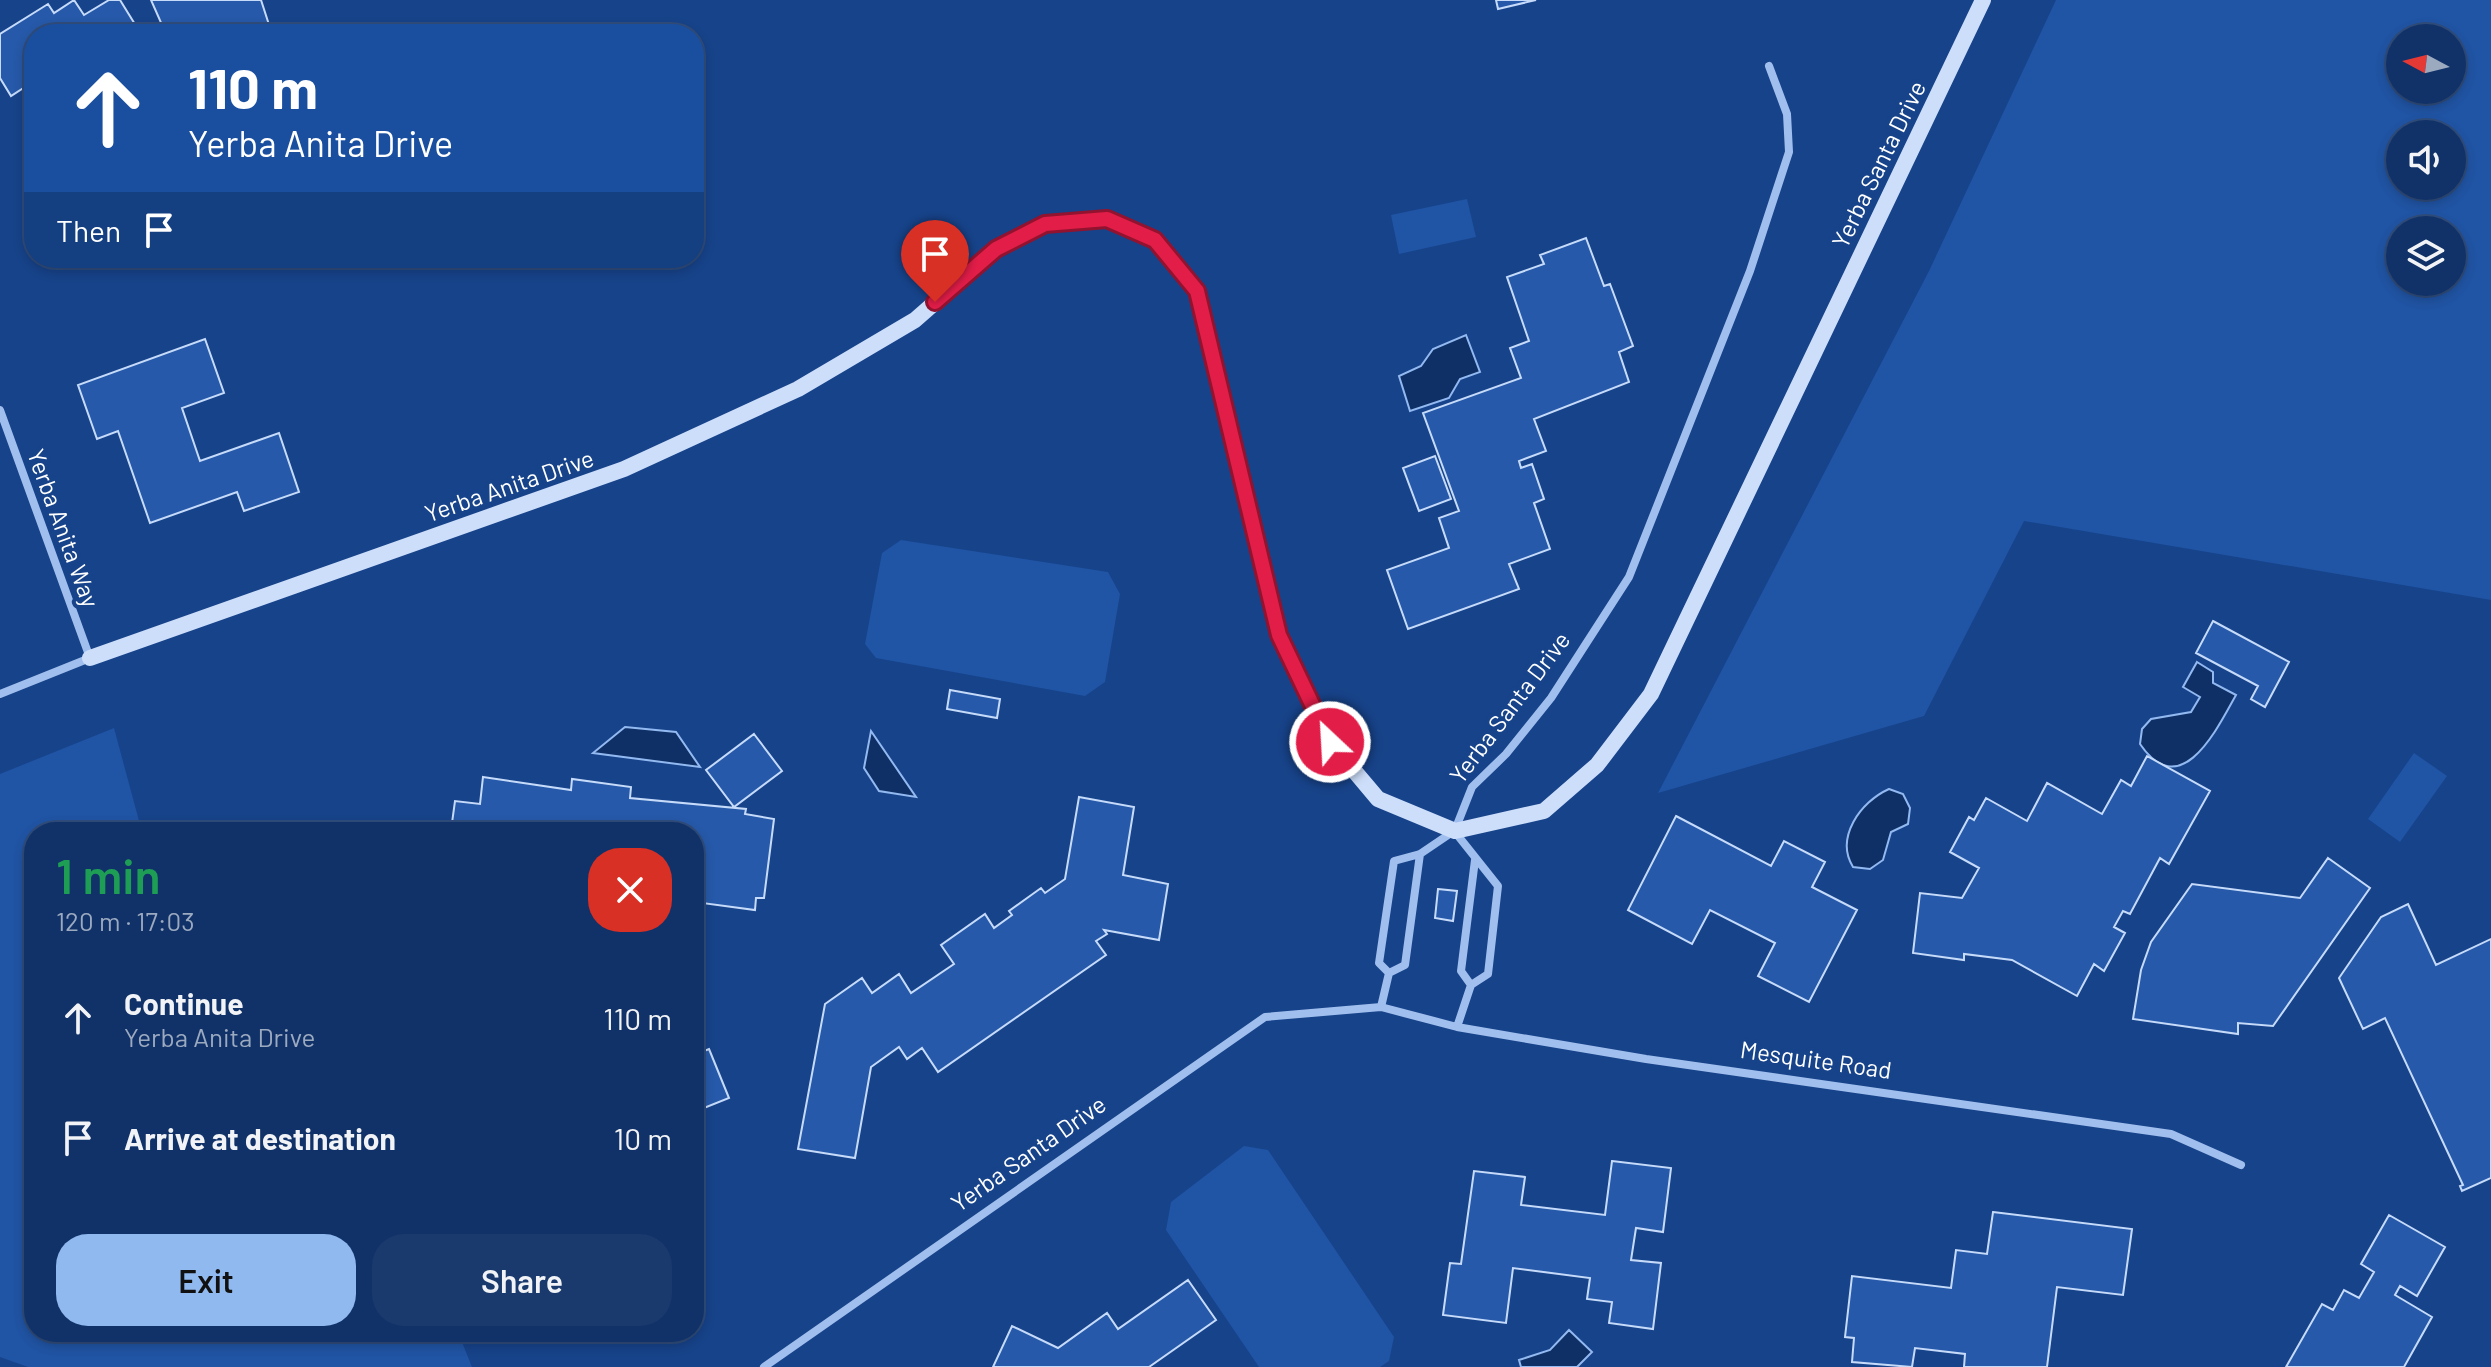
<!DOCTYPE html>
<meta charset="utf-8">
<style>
body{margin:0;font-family:Barlow,sans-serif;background:#1a3a6e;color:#f1f3f6;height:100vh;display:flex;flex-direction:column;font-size:30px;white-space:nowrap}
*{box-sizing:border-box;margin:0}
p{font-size:26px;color:#9caac0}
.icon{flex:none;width:44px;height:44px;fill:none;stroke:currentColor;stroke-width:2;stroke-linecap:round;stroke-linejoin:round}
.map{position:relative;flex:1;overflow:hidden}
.side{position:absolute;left:24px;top:822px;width:680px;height:520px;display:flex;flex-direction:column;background:#113268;border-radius:32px;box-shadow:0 4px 12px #0003,0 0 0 2px #304d7c}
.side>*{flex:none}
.banner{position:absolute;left:24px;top:24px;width:680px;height:244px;border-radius:32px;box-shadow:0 4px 12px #0003,0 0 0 2px #304d7c;background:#1a4fa0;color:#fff;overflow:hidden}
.needle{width:52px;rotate:277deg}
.fabs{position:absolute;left:2386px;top:24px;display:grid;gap:16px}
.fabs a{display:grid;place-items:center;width:80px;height:80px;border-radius:50%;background:#113268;box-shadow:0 4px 12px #0003,0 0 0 2px #304d7c;font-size:40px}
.pin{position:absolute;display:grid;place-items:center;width:68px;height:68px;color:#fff;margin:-82px -34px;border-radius:50% 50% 50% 0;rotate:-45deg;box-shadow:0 0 8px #0007}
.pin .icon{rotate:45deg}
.me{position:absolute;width:88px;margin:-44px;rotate:335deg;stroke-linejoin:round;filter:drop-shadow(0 0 6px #0008)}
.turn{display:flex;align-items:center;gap:28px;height:168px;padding:0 32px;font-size:36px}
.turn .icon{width:104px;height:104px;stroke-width:2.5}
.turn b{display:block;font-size:56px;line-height:68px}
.then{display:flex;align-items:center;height:76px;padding:0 32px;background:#0003;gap:16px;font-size:30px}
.round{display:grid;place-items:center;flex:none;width:84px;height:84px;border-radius:32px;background:#1a3a6e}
.summary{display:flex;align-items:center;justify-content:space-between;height:136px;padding:0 32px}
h1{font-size:48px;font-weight:600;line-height:60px;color:#1e9e55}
.primary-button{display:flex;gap:16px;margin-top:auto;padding:16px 32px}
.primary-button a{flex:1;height:92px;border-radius:32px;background:#90b9f0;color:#111;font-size:32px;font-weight:600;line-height:92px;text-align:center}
.primary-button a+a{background:#1a3a6e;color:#f1f3f6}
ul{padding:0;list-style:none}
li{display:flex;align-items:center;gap:24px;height:120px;padding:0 32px}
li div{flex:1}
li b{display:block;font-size:30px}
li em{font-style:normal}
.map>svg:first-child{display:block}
.green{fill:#2054a4;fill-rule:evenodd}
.water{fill:#0f3067;stroke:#93b9f1;stroke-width:2}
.building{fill:#2659a9;stroke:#c6dbfa;stroke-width:2}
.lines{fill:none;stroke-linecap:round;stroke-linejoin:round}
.street{stroke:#a0bfee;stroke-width:8}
.secondary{stroke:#cddefa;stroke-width:16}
.route-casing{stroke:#92132f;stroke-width:20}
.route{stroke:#e11d48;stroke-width:14}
.labels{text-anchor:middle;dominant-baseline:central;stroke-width:8;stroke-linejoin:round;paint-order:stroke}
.street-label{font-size:24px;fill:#fff;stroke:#17438a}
</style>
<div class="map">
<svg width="2491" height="1367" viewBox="0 0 2491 1367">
<rect width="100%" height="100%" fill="#17438a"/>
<path class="green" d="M2056,0H2491V600L2024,521L1924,716L1658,793L1929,271ZM2452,38V90H2400V38ZM2400,134H2452V186H2400ZM2452,230V282H2400V230Z
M1467,199L1476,237L1399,254L1391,215Z
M901,540L1108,572L1120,594L1105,682L1085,696L876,658L865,644L882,553Z
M114,728L142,832H34V1332H458L472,1367H28L0,1357V774Z
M2414,753L2447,776L2400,842L2368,819Z
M1244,1146L1268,1150L1394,1337L1389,1361L1380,1367H1259L1166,1230L1171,1202Z"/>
<path class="water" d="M1466,335L1480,372L1460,379L1449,398L1410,411L1399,376L1421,366L1433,349Z
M2197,662L2213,672V683L2236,695C2217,729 2181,804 2140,744L2142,729L2151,719L2191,712L2200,697L2183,687Z
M625,727L676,732L700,767L593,753Z
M871,731L916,797L879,791L864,768Z
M1889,789L1903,794L1910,808L1908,824L1891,832L1883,860L1870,869L1853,867C1835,838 1860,802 1889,789Z
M1569,1330L1592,1352L1577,1367H1521L1519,1360L1550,1350Z"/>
<path class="building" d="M74,0L84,15L109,0H120L141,34H34V81L11,96L0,78V34L48,4L54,13Z
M151,0H261L272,34H166Z
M1496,0H1536L1498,9Z
M1586,238L1604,286L1610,284L1633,346L1619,352L1629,382L1534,419L1546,451L1519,461L1521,468L1532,464L1544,499L1534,503L1550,549L1509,564L1519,589L1408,629L1387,570L1449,548L1439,518L1459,511L1423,413L1521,378L1510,348L1529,341L1507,277L1544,264L1540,255Z
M205,339L224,393L182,408L200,461L279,433L299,492L244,511L237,492L150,523L118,431L97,439L78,385Z
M1435,456L1451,499L1419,511L1403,468Z
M2213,621L2289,662L2265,707L2251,699L2258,686L2196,653Z
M950,690L1000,699L997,718L947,709Z
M754,734L782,771L734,807L706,770Z
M2147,756L2210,791L2169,864L2160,858L2130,914L2123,911L2114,927L2125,933L2104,971L2094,964L2077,996L2012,960L1964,954V960L1913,953L1920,893L1962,898L1979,868L1950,852L1969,817L1974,820L1986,798L2027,821L2047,783L2102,814L2121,780L2131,786Z
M483,777L571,790L572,779L631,787L630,798L746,809L745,814L774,819L764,898H756L755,910L703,903L694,959V832H443L444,822L452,823L455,801L480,804Z
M1079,797L1134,807L1123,875L1168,884L1159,940L1104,930L1107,934L1096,941L1106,955L938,1072L922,1048L907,1059L899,1047L871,1067L855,1158L798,1149L825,1004L862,978L872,993L899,974L911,993L954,964L941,945L985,914L994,928L1012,915L1009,911L1041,888L1045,893L1065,879Z
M1676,816L1771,866L1784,841L1825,862L1812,887L1857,910L1809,1002L1758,976L1775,943L1710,910L1692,944L1628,910Z
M2328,858L2370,888L2273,1026L2238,1023V1034L2133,1019L2141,970L2151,942L2192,884L2300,898Z
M1438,889L1457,891L1453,921L1435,918Z
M2408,904L2436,965L2491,939V1178L2462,1191L2460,1186L2463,1185L2385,1018L2363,1029L2339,978L2381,917Z
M709,1049L729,1098L694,1112V1055Z
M1612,1161L1671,1168L1663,1232L1636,1228L1631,1260L1661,1263L1653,1329L1609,1323L1612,1302L1587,1299L1590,1278L1513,1268L1506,1323L1443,1315L1450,1263L1461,1264L1474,1171L1525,1177L1521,1205L1605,1215Z
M1993,1212L2132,1229L2123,1295L2057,1287L2047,1367H1964L1965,1354L1915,1348L1912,1367L1852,1362L1854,1338L1845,1337L1852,1276L1951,1288L1956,1250L1987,1254Z
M2389,1215L2445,1247L2417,1296L2400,1286L2395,1295L2432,1317L2404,1367H2286L2322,1304L2333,1310L2344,1290L2359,1298L2374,1272L2361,1264Z
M1188,1280L1216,1320L1149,1367H993L1012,1326L1058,1348L1107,1313L1118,1329Z"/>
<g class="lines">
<path class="street" d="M0,410L90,658L0,694
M1455,830L1472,787L1506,754L1551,698L1629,577L1750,271L1789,152L1787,114L1769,66
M1455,832L1498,886L1488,974L1471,985L1457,1027
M1389,973L1379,963L1394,861L1420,854L1454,831
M1471,985L1461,971L1475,860
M1381,1007L1389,973L1405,965L1420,854
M764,1367L1265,1017L1381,1007L1457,1027L1646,1059L2171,1134L2241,1165"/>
<path class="secondary" d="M90,658L624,469L798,389L915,320L996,249L1045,224L1107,219L1155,240L1197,291L1279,635L1330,742L1378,799L1455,831L1544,811L1597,765L1651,694L1983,0"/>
</g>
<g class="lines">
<defs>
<path id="route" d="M935,302L996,249L1045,224L1107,219L1155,240L1197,291L1279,635L1330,742"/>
</defs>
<use href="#route" class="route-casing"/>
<use href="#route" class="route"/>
</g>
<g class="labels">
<g class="street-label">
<text transform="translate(1878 164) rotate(-64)">Yerba Santa Drive</text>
<text transform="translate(509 485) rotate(-19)">Yerba Anita Drive</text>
<text transform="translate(64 528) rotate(70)">Yerba Anita Way</text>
<text transform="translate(1509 707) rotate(-53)">Yerba Santa Drive</text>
<text transform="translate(1816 1059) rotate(8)">Mesquite Road</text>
<text transform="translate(1028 1153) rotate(-35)">Yerba Santa Drive</text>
</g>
</g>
</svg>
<div class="fabs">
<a><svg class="needle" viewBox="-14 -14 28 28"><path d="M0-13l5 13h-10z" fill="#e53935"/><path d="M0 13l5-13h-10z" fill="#9caac0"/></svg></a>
<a><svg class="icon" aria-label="sound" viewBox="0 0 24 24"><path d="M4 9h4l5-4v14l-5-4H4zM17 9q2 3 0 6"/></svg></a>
<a><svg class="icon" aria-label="layers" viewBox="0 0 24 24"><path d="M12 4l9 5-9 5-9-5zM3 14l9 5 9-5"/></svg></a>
</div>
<div class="pin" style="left:935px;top:302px;background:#d93025"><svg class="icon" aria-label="arrive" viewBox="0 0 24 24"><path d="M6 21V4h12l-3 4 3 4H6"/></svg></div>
<svg class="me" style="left:1330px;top:742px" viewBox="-20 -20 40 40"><circle r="17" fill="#e11d48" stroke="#fff" stroke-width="3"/><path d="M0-11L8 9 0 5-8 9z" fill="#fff"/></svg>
<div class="banner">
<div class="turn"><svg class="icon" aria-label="ahead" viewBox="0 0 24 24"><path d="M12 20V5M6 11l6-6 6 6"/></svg><div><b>110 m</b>Yerba Anita Drive</div></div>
<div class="then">Then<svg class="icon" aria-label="arrive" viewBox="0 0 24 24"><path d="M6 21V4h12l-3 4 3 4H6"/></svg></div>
</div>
<section class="side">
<div class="summary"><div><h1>1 min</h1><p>120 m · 17:03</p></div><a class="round" style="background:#d93025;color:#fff"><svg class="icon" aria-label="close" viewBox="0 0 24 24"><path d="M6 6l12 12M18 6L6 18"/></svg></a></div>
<ul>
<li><svg class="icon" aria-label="ahead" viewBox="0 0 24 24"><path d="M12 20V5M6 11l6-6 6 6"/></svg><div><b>Continue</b><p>Yerba Anita Drive</p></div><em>110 m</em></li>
<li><svg class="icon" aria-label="arrive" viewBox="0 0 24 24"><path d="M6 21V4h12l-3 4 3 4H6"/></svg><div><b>Arrive at destination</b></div><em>10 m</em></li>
</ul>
<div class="primary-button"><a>Exit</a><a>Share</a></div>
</section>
</div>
